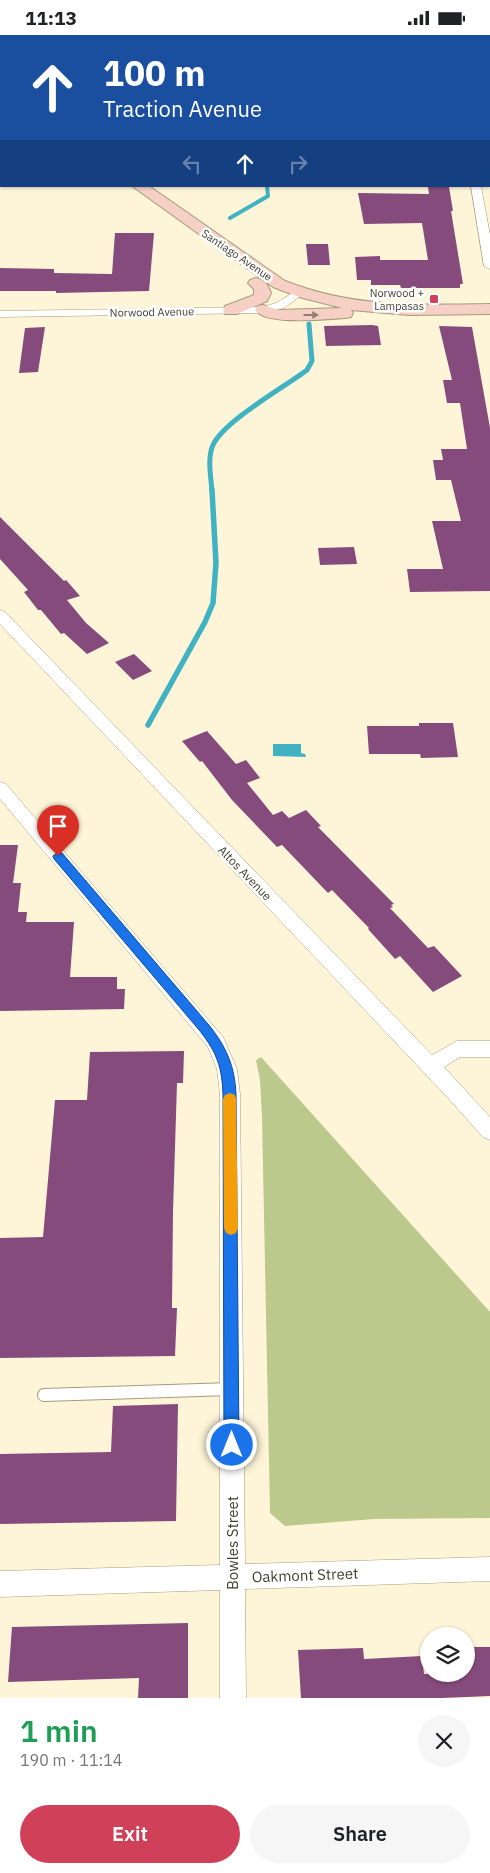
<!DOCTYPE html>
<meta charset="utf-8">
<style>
body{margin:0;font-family:"IBM Plex Sans",sans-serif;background:#f6f6f6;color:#202124;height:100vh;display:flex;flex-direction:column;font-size:19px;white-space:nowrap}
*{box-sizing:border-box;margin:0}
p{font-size:16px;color:#757577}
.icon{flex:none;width:28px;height:28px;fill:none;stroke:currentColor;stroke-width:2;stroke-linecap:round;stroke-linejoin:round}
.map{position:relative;height:1663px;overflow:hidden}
.details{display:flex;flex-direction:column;background:#fff;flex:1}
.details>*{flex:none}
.guide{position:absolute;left:0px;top:0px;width:490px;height:152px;box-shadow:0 1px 4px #0004;background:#1a4fa0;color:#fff;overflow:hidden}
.fabs{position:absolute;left:420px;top:1592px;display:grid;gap:10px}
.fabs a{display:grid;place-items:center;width:55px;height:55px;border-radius:50%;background:#fff;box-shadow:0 1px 4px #0004;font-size:25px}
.pin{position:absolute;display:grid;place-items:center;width:42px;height:42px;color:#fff;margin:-51px -21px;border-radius:50% 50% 50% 0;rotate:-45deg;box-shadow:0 0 5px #0007}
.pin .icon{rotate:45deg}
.me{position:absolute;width:55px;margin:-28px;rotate:0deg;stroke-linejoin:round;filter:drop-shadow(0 0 4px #0008)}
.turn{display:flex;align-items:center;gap:18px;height:105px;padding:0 20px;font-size:22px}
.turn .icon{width:65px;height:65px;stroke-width:2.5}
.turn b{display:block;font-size:35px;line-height:42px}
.lanes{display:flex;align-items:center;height:48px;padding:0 20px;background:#0003;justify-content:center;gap:25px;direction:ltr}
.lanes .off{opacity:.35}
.round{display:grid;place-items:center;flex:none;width:52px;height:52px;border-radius:26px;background:#f6f6f6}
.head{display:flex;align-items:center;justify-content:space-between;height:85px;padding:0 20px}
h1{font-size:30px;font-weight:600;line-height:38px;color:#1e9e55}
.button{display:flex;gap:10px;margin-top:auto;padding:10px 20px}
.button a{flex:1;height:58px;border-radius:30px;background:#d04058;color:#fff;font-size:20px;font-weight:600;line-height:58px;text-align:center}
.button a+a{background:#f6f6f6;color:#202124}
.status{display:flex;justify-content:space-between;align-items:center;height:35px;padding:0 25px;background:#fff;direction:ltr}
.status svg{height:14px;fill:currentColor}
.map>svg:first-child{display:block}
.green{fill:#bcc98d}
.water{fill:#40b2c1}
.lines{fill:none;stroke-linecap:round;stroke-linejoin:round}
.stream-far2{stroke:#40b2c1;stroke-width:4}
.stream-far1{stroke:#40b2c1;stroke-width:5}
.stream{stroke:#40b2c1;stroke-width:5.5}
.building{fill:#854b7c}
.lane-casing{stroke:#a59b7b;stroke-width:14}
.street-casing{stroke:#a59b7b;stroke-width:1}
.secondary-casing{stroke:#a59b7b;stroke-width:2}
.lane{stroke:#fff;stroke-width:12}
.street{fill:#fff;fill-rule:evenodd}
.secondary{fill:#f6d0c5;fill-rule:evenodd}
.oneway{fill:#927f72}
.route{fill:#1a73e8;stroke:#114b97}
.slow{fill:#f59e0b}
.poi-dot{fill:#d04058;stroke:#fff;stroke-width:2}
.labels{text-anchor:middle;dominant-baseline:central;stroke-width:5;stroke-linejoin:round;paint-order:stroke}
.far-street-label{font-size:11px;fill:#403c2e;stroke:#fff}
.far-poi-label{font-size:11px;fill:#403c2e;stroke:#fff;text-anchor:end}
.street-label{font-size:12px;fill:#403c2e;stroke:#fff}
.near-street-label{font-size:15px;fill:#403c2e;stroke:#fff}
</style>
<div class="status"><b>11:13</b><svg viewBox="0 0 49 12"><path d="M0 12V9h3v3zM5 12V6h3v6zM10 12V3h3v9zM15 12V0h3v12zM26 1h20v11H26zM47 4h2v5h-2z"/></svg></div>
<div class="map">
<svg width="490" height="1663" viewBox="0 0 490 1663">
<rect width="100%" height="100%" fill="#fef5d9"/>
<path class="green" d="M161,0H434L435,1H161Z
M261,1022L490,1277V1483L374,1484L285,1491L270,1478L262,1082L260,1045L256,1025Z"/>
<path class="water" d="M273,709H301V718L305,719L306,722L273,721Z"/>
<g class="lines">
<path class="stream-far2" d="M230,183L268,161L267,151"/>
<path class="stream-far1" d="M212,456C211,442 207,423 213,410C224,386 283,353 307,335L312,326L309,289"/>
<path class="stream" d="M148,690L205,587L213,568L216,528L212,455"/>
</g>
<path class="building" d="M428,152H449L453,176H451L463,249H460V253H401L400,250H371V245H357L355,222L380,221V225H428L422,188L364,189L358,158L429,159Z
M115,198H154L149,256L56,258V256H0V233L54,234V238L112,239Z
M306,209H328L330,230H308Z
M372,290L378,291L381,310L326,311L324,291Z
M439,291L472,292L490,393V556L410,557L407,534H443L432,486H461L451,445H436L433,425H443L441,414H467L460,368H447L443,345H452Z
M45,292L38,337L19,338L25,293Z
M0,482L64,546L66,545L80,561L67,565L86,588L109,608L87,619L64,598L61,599L41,575H38L24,557L28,555L0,524Z
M354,512L357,529L320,530L318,513Z
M134,619L152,636L133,645L115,627Z
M419,688H453L458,722L421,723L420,719H369L367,691H419Z
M207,696L236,729L246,725L260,743L247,748L273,780L282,776L289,783L306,775L321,791L318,792L394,869L391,870L393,872L390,873L428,913L434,911L462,941L433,957L400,921L395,924L368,894L369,893L332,855L328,858L282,810L277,812L232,765L202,726L200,727L182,706Z
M0,810H18L13,848H21L18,877H27L26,887H74L70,942H117V954H125L124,974L0,976Z
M184,1016L183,1048H177L173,1177L172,1273H177L175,1321L0,1323V1203L43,1202L55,1065H87L90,1017Z
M178,1369L176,1486L0,1489V1419L111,1417L113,1371Z
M188,1588V1663H138L139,1643L8,1647L12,1592Z
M466,1612H490V1661L442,1663H301L298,1615L363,1613L364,1624L422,1621L424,1639H466Z"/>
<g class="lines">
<defs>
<path id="lane" d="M44,1360L231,1354"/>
<path id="street" d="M442,0H450V1H442Z
M489,82H490V88H489Z
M471,151H481L490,200V234L484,231Z
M299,254L303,255L305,257L303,259L284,273L263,278L0,282V276L263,272L276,268Z
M0,575L5,577L432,1020L457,1006H490V1022H460L444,1032L490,1082V1105L483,1102L449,1064L0,589Z
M0,747L6,749L223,1002L237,1034L240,1059L245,1529L490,1522V1546L245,1554L246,1663H220V1555L0,1562V1536L220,1530V1059L217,1034L208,1012L0,764Z"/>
<path id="secondary" d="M0,85H1V93H0Z
M132,151H149L285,246C354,273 417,270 490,269V279L409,280L351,275L353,278L351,282L345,283C326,284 266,291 255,275L257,271L263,270L279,275L342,273L299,262L273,252Z
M256,243C265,245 268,250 271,258L267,266L237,279H225L223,275L225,271L254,260V254L248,248L250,245Z"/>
</defs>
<use href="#lane" class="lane-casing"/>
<use href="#street" class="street-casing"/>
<use href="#secondary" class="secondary-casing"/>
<use href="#lane" class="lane"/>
<use href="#street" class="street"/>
<use href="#secondary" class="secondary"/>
</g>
<defs><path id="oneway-solid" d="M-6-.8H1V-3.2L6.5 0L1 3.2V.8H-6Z" transform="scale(1.25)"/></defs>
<use class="oneway" href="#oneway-solid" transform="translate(311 280)"/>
<path class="route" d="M58,817L62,818L208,989C226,1011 235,1031 236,1060L239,1410L237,1415L232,1417L226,1415L224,1410L223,1060C222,1032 217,1018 200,996L54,824L53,821Z"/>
<path class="slow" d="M230,1058L235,1060L236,1064L238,1193L236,1198L231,1200L226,1198L224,1193L223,1064L225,1060Z"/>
<rect class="poi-dot" x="429" y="259" width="10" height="10" rx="2.5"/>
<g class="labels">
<g class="far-street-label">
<text transform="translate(237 220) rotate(34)">Santiago Avenue</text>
<text transform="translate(152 277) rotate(-1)">Norwood Avenue</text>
</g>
<g class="far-poi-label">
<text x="424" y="258">Norwood +<tspan x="424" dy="13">Lampasas</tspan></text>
</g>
<g class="street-label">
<text transform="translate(245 838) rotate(46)">Altos Avenue</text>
</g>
<g class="near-street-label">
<text transform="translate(232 1508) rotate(-90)">Bowles Street</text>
<text transform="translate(305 1540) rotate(-2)">Oakmont Street</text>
</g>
</g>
</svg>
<div class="fabs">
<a><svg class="icon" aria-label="layers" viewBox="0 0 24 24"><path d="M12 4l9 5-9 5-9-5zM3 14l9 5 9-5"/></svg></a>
</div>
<div class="pin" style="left:58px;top:821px;background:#d93025"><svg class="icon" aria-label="arrive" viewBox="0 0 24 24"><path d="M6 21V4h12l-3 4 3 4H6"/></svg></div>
<svg class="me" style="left:232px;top:1410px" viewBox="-20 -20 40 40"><circle r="17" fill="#1a73e8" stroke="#fff" stroke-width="3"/><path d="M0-11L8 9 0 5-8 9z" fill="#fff"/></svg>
<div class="guide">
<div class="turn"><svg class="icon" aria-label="ahead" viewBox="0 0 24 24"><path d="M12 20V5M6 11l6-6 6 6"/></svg><div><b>100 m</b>Traction Avenue</div></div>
<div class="lanes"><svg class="icon off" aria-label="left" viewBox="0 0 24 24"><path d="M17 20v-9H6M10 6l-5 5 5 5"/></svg><svg class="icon" aria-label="ahead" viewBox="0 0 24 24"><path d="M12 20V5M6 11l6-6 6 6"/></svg><svg class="icon off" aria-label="right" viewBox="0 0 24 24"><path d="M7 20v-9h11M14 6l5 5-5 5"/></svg></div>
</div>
</div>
<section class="details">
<div class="head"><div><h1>1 min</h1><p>190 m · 11:14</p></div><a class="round"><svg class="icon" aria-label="close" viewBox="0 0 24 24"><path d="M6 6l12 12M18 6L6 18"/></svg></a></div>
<div class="button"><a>Exit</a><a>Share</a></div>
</section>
